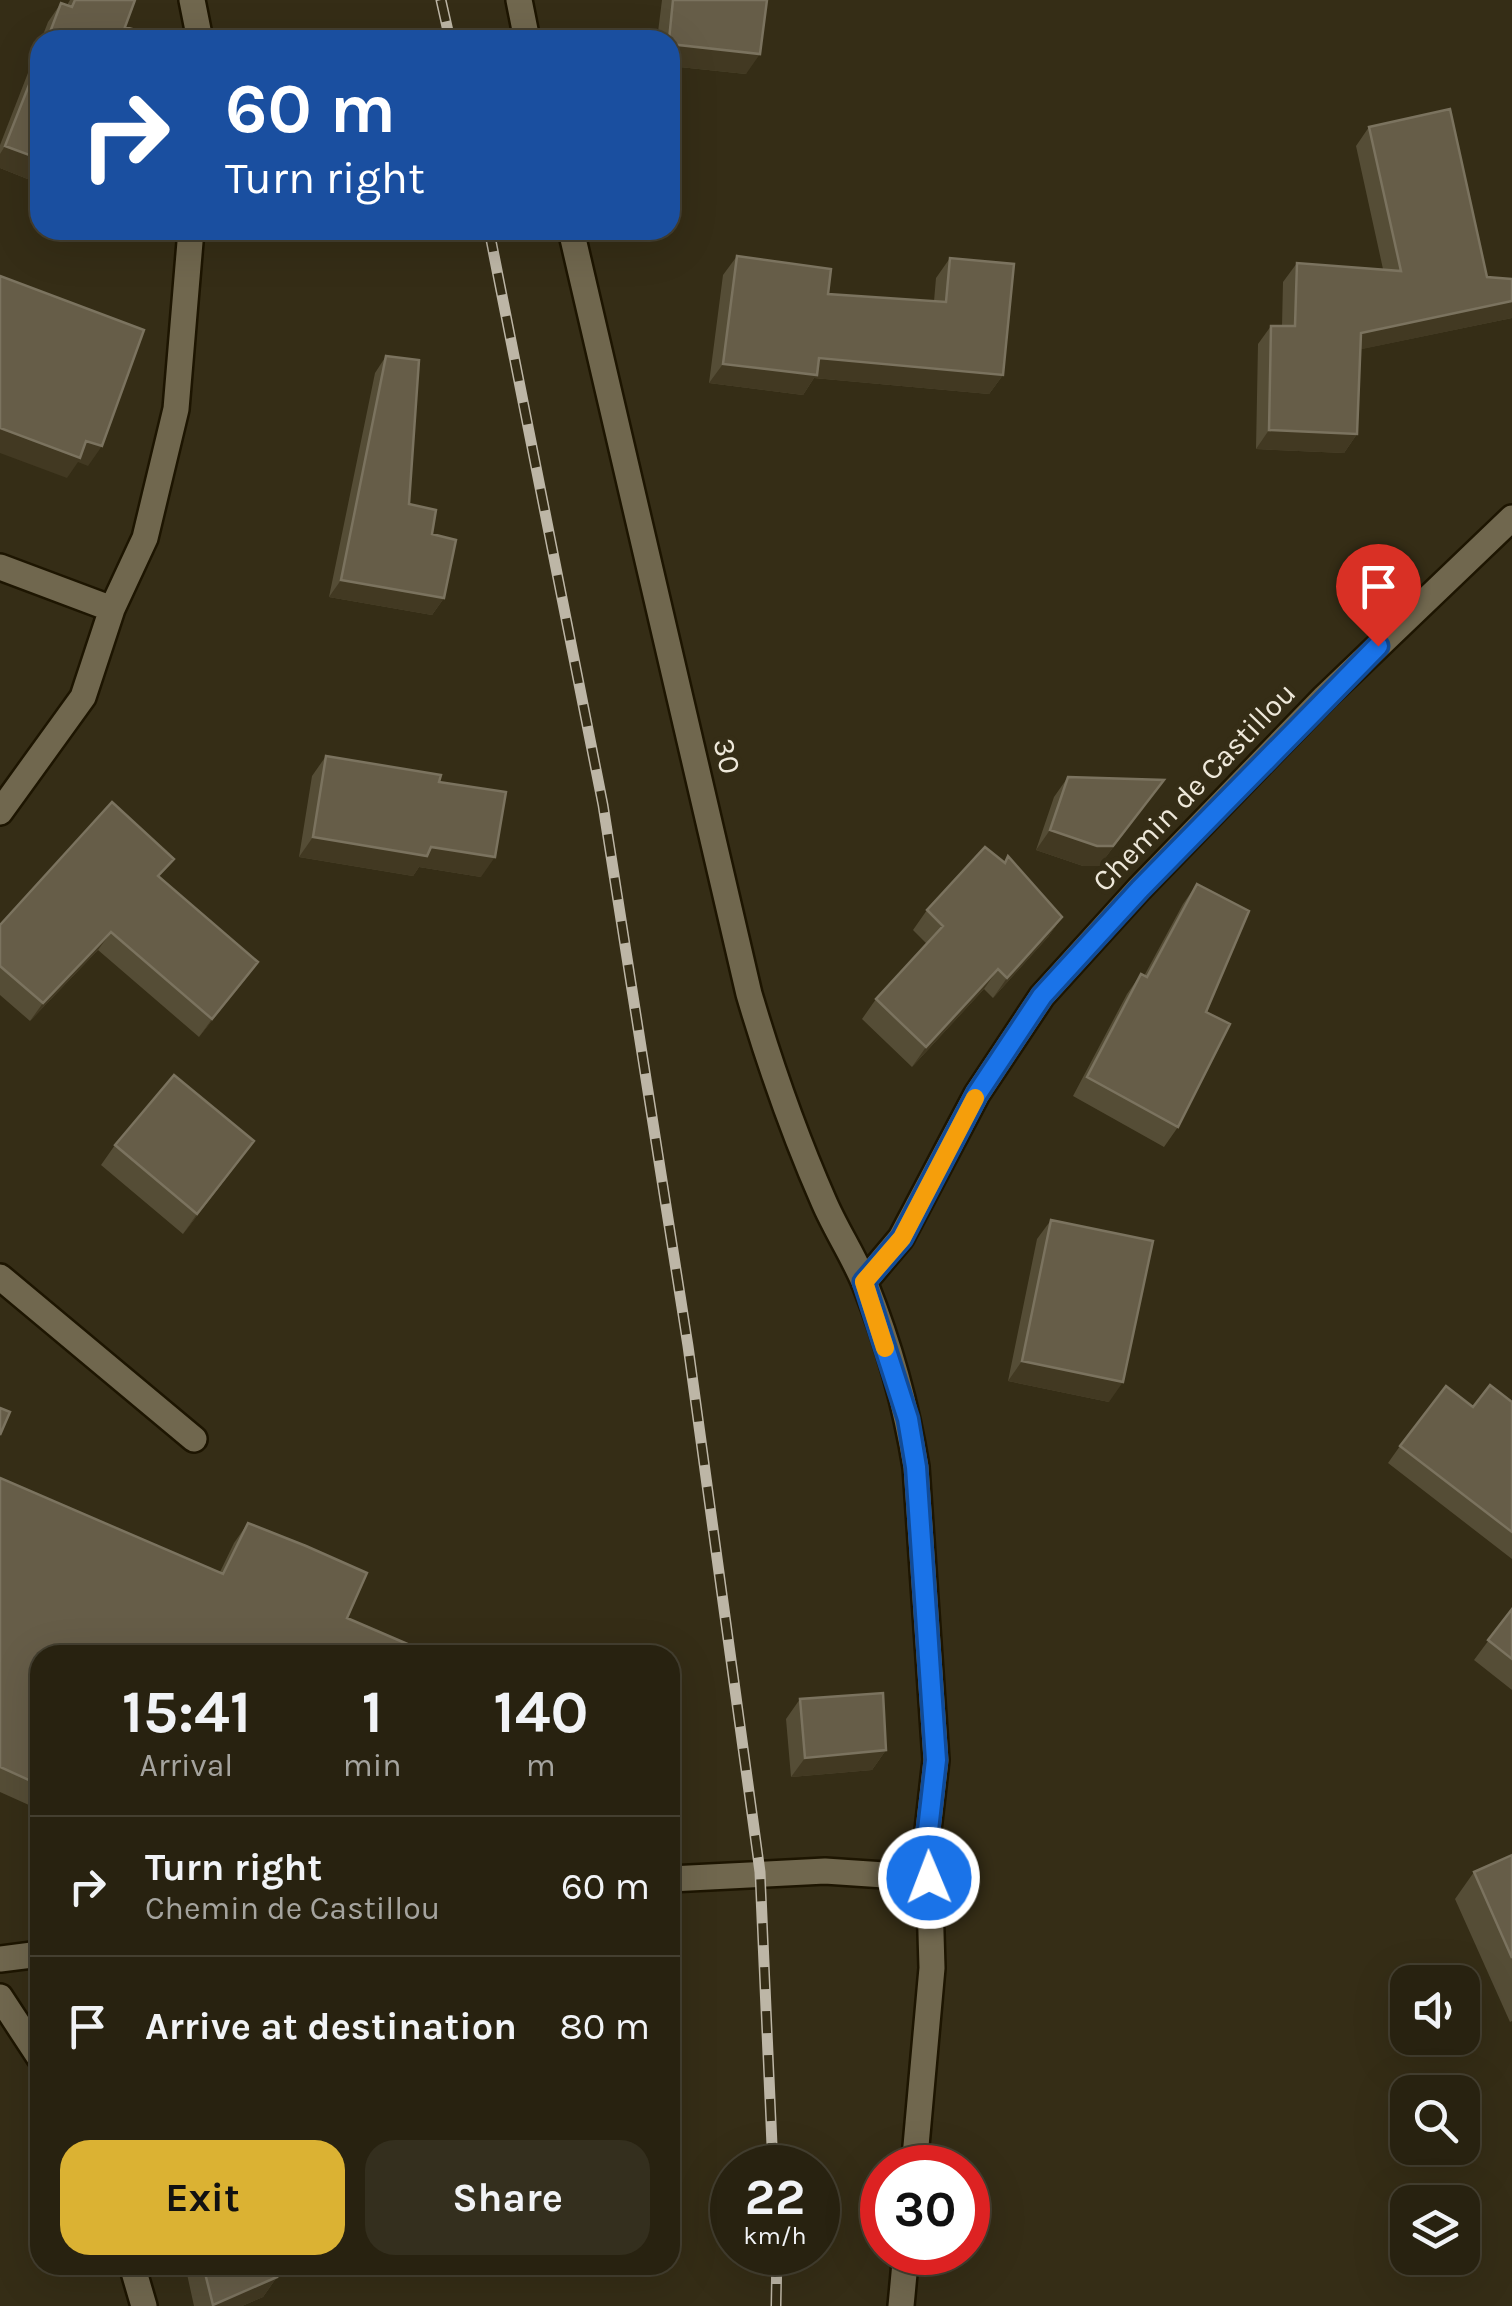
<!DOCTYPE html>
<style>
body{margin:0;font-family:Karla,sans-serif;background:#342f1e;color:#f1f3f6;height:100vh;display:flex;flex-direction:column;font-size:38px;white-space:nowrap}
*{box-sizing:border-box;margin:0}
p{font-size:32px;color:#a5a49f}
.icon{flex:none;width:55px;height:55px;fill:none;stroke:currentColor;stroke-width:2;stroke-linecap:round;stroke-linejoin:round}
.map{position:relative;flex:1;overflow:hidden}
.details{position:absolute;left:30px;top:1645px;width:650px;height:630px;display:flex;flex-direction:column;background:#282210;border-radius:30px;box-shadow:0 10px 40px #0002,0 0 0 2px #443f30}
.details>*{flex:none}
.guide{position:absolute;left:30px;top:30px;width:650px;height:210px;border-radius:30px;box-shadow:0 10px 40px #0002,0 0 0 2px #443f30;background:#1a4fa0;color:#fff;overflow:hidden}
.fabs{position:absolute;left:1390px;top:1965px;display:grid;gap:20px}
.fabs a{display:grid;place-items:center;width:90px;height:90px;border-radius:20px;background:#282210;box-shadow:0 10px 40px #0002,0 0 0 2px #443f30;font-size:50px}
.speed{position:absolute;left:710px;top:2145px;display:flex;gap:20px;font-size:50px;font-weight:700;text-align:center}
.speed>*{display:grid;place-content:center;width:130px;height:130px;border-radius:50%;background:#282210;box-shadow:0 10px 40px #0002,0 0 0 2px #443f30;line-height:1}
.speed small{font-size:25px;font-weight:400}
.speed .limit{border:15px solid #d22;background:#fff;color:#111}
.pin{position:absolute;display:grid;place-items:center;width:85px;height:85px;color:#fff;margin:-102px -42px;border-radius:50% 50% 50% 0;rotate:-45deg;box-shadow:0 0 10px #0007}
.pin .icon{rotate:45deg}
.me{position:absolute;width:110px;margin:-55px;rotate:359deg;stroke-linejoin:round;filter:drop-shadow(0 0 8px #0008)}
.turn{display:flex;align-items:center;gap:35px;height:210px;padding:0 30px;font-size:45px}
.turn .icon{width:130px;height:130px;stroke-width:2.5}
.turn b{display:block;font-size:70px;line-height:85px}
.eta{display:flex;justify-content:space-evenly;align-items:center;height:170px;text-align:center}
.eta b{font-size:60px;font-weight:700;line-height:70px}
.primary-button{display:flex;gap:20px;margin-top:auto;padding:20px 30px}
.primary-button a{flex:1;height:115px;border-radius:30px;background:#dbb233;color:#111;font-size:40px;font-weight:700;line-height:115px;text-align:center}
.primary-button a+a{background:#342f1e;color:#f1f3f6}
ul{padding:0;list-style:none}
li{display:flex;align-items:center;gap:30px;height:140px;padding:0 30px;border-top:2px solid #443f30}
li div{flex:1}
li b{display:block;font-size:38px}
li em{font-style:normal}
.map>svg:first-child{display:block}
.lines{fill:none;stroke-linecap:round;stroke-linejoin:round}
.minor-casing{stroke:#1d1501;stroke-width:30}
.minor{stroke:#70674e;stroke-width:25}
.rail-casing{stroke:#bdb6a6;stroke-width:11}
.rail{stroke:#352d16;stroke-width:8;stroke-dasharray:22;stroke-linecap:butt}
.wall{fill:#554d36}
.shaded-wall{fill:#423922}
.building{fill:#665d48;stroke:#7b735f;stroke-width:2.5}
.route-casing{stroke:#114b97;stroke-width:25}
.route{stroke:#1a73e8;stroke-width:18}
.slow{stroke:#f59e0b;stroke-width:18}
.labels{text-anchor:middle;dominant-baseline:central;stroke-width:10;stroke-linejoin:round;paint-order:stroke}
.street-label{font-size:30px;fill:#eee8da;stroke:#352d16}
</style>
<div class="map">
<svg width="1512" height="2306" viewBox="0 0 1512 2306">
<rect width="100%" height="100%" fill="#352d16"/>
<g class="lines">
<defs>
<path id="minor" d="M192,0L200,40
M519,0L527,40
M571,230L749,994C770,1065 794,1134 824,1202C836,1230 853,1255 865,1284C888,1342 906,1405 916,1467L936,1760L928,1830L932,1968L914,2168
M0,567L112,609
M0,812L83,697L112,609L145,538L176,409L191,230
M0,1277L194,1439
M864,1282L901,1238L977,1094L1042,996L1139,889L1325,697L1512,518
M670,1879L825,1871L929,1878
M0,1959L40,1954
M0,1997L40,2058
M132,2265L144,2306
M901,2306L906,2252"/>
</defs>
<use href="#minor" class="minor-casing"/>
<use href="#minor" class="minor"/>
<defs>
<path id="rail" d="M441,0L450,40
M489,230L603,805L688,1346L760,1872L773,2168
M776,2306L777,2252"/>
</defs>
<use href="#rail" class="rail-casing"/>
<use href="#rail" class="rail"/>
</g>
<path class="wall" d="M70,0H135L125,27L132,40H41L48,22L61,3L67,5Z
M662,0H767L746,74L670,66V40H657Z
M40,42V184L0,168V145Z
M1369,127L1487,277L1512,279V318L1361,349L1357,434L1344,453L1256,449L1258,344L1271,326H1282L1283,282L1297,263L1383,269L1356,146Z
M737,256L828,294L934,301L936,278L950,258L1003,375L989,394L814,378L803,395L709,383L723,275Z
M386,356L409,504L432,534L444,598L432,615L329,597L375,373Z
M326,756L439,782L481,877L419,867L413,876L299,857L312,776Z
M1068,777L1164,780L1099,866H1083L1036,850L1054,797Z
M1008,856L1062,917L1048,937L993,998L984,989L912,1067L862,1019L876,999L927,944L913,930L927,910L1004,862Z
M160,878L258,962L199,1037L98,950L30,1021L0,995V925Z
M1197,884L1206,1012L1178,1127L1164,1147L1073,1096L1127,994L1141,974L1144,976L1183,904Z
M115,1145L240,1160L183,1234L101,1165Z
M1051,1220L1109,1402L1008,1381L1037,1239Z
M1512,1402V1559L1388,1463L1400,1446L1473,1407Z
M0,1478L220,1572L234,1543L248,1523L306,1546L40,1655V1810L0,1792Z
M1512,1609V1690L1474,1660Z
M800,1699L886,1750L872,1770L791,1777L786,1719Z
M1512,1855V2021L1510,2022L1455,1899L1474,1872Z
M185,2265H272L277,2277L263,2297L242,2306H194Z"/>
<path class="shaded-wall" d="M670,44L760,54L746,74L670,66Z
M5,146L40,159V184L0,168V154Z
M1512,301V318L1348,352L1361,333Z
M819,358L1003,375L989,394L814,378L803,395L709,383L723,364Z
M0,428L86,441L102,446L88,466L78,462L67,478L0,453Z
M1269,430L1357,434L1344,453L1256,449Z
M341,580L444,598L432,615L329,597Z
M1164,780L1099,866H1083L1036,850L1050,830Z
M313,837L431,847L495,857L481,877L419,867L413,876L299,857Z
M1062,917L1048,937L993,998L1007,978Z
M111,932L98,950L30,1021L43,1003Z
M258,962L245,980L199,1037L212,1019Z
M998,969L984,989L912,1067L926,1047Z
M254,1141L240,1160L183,1234L197,1214Z
M1022,1361L1123,1382L1109,1402L1008,1381Z
M886,1750L872,1770L791,1777L805,1758Z
M277,2277L263,2297L242,2306H212Z"/>
<path class="building" d="M75,0H135L125,27L136,30L132,40H47L61,3L72,7Z
M673,0H767L760,54L670,44L669,40Z
M40,57V159L5,146Z
M1450,109L1487,277L1512,279V301L1361,333L1357,434L1269,430L1271,326H1295L1297,263L1401,271L1369,127Z
M737,256L831,269L828,294L946,302L950,258L1014,264L1003,375L819,358L817,375L723,364Z
M0,276L144,330L102,446L86,441L80,458L0,428Z
M386,356L419,360L409,504L436,510L432,534L456,540L444,598L341,580Z
M326,756L441,775L439,782L506,792L495,857L431,847L427,856L313,837Z
M1068,777L1164,780L1113,846H1097L1050,830Z
M112,802L174,859L158,876L258,962L212,1019L111,932L43,1003L0,966V925Z
M985,847L1005,863L1008,856L1062,917L1007,978L998,969L926,1047L876,999L943,926L927,910Z
M1197,884L1249,911L1206,1012L1230,1024L1178,1127L1087,1077L1141,974L1147,977Z
M174,1075L254,1141L197,1214L115,1145Z
M1051,1220L1153,1241L1123,1382L1022,1361Z
M1490,1385L1512,1402V1532L1400,1446L1446,1386L1473,1407Z
M0,1408L10,1412L0,1435Z
M0,1478L223,1574L248,1523L306,1546L367,1573L347,1618L433,1655H40V1785L0,1767Z
M1512,1609V1659L1488,1640Z
M883,1693L886,1750L805,1758L800,1699Z
M1512,1855V1958L1474,1872Z
M203,2265H272L277,2277L213,2305Z"/>
<g class="lines">
<defs>
<path id="route" d="M929,1878L928,1830L936,1760L916,1467L908,1419L864,1282L902,1238L977,1094L1042,996L1140,889L1378,646"/>
</defs>
<use href="#route" class="route-casing"/>
<use href="#route" class="route"/>
<path class="slow" d="M885,1348L864,1282L902,1238L975,1098"/>
</g>
<g class="labels">
<g class="street-label">
<text transform="translate(727 756) rotate(77)">30</text>
<text transform="translate(1194 787) rotate(-46)">Chemin de Castillou</text>
</g>
</g>
</svg>
<div class="fabs">
<a><svg class="icon" aria-label="sound" viewBox="0 0 24 24"><path d="M4 9h4l5-4v14l-5-4H4zM17 9q2 3 0 6"/></svg></a>
<a><svg class="icon" aria-label="search" viewBox="0 0 24 24"><circle cx="10" cy="10" r="6"/><path d="M15 15l6 6"/></svg></a>
<a><svg class="icon" aria-label="layers" viewBox="0 0 24 24"><path d="M12 4l9 5-9 5-9-5zM3 14l9 5 9-5"/></svg></a>
</div>
<div class="speed"><div>22<small>km/h</small></div><div class="limit">30</div></div>
<div class="pin" style="left:1378px;top:646px;background:#d93025"><svg class="icon" aria-label="arrive" viewBox="0 0 24 24"><path d="M6 21V4h12l-3 4 3 4H6"/></svg></div>
<svg class="me" style="left:929px;top:1878px" viewBox="-20 -20 40 40"><circle r="17" fill="#1a73e8" stroke="#fff" stroke-width="3"/><path d="M0-11L8 9 0 5-8 9z" fill="#fff"/></svg>
<div class="guide">
<div class="turn"><svg class="icon" aria-label="right" viewBox="0 0 24 24"><path d="M7 20v-9h11M14 6l5 5-5 5"/></svg><div><b>60 m</b>Turn right</div></div>
</div>
<section class="details">
<div class="eta">
<div><b>15:41</b><p>Arrival</p></div>
<div><b>1</b><p>min</p></div>
<div><b>140</b><p>m</p></div>
</div>
<ul>
<li><svg class="icon" aria-label="right" viewBox="0 0 24 24"><path d="M7 20v-9h11M14 6l5 5-5 5"/></svg><div><b>Turn right</b><p>Chemin de Castillou</p></div><em>60 m</em></li>
<li><svg class="icon" aria-label="arrive" viewBox="0 0 24 24"><path d="M6 21V4h12l-3 4 3 4H6"/></svg><div><b>Arrive at destination</b></div><em>80 m</em></li>
</ul>
<div class="primary-button"><a>Exit</a><a>Share</a></div>
</section>
</div>
